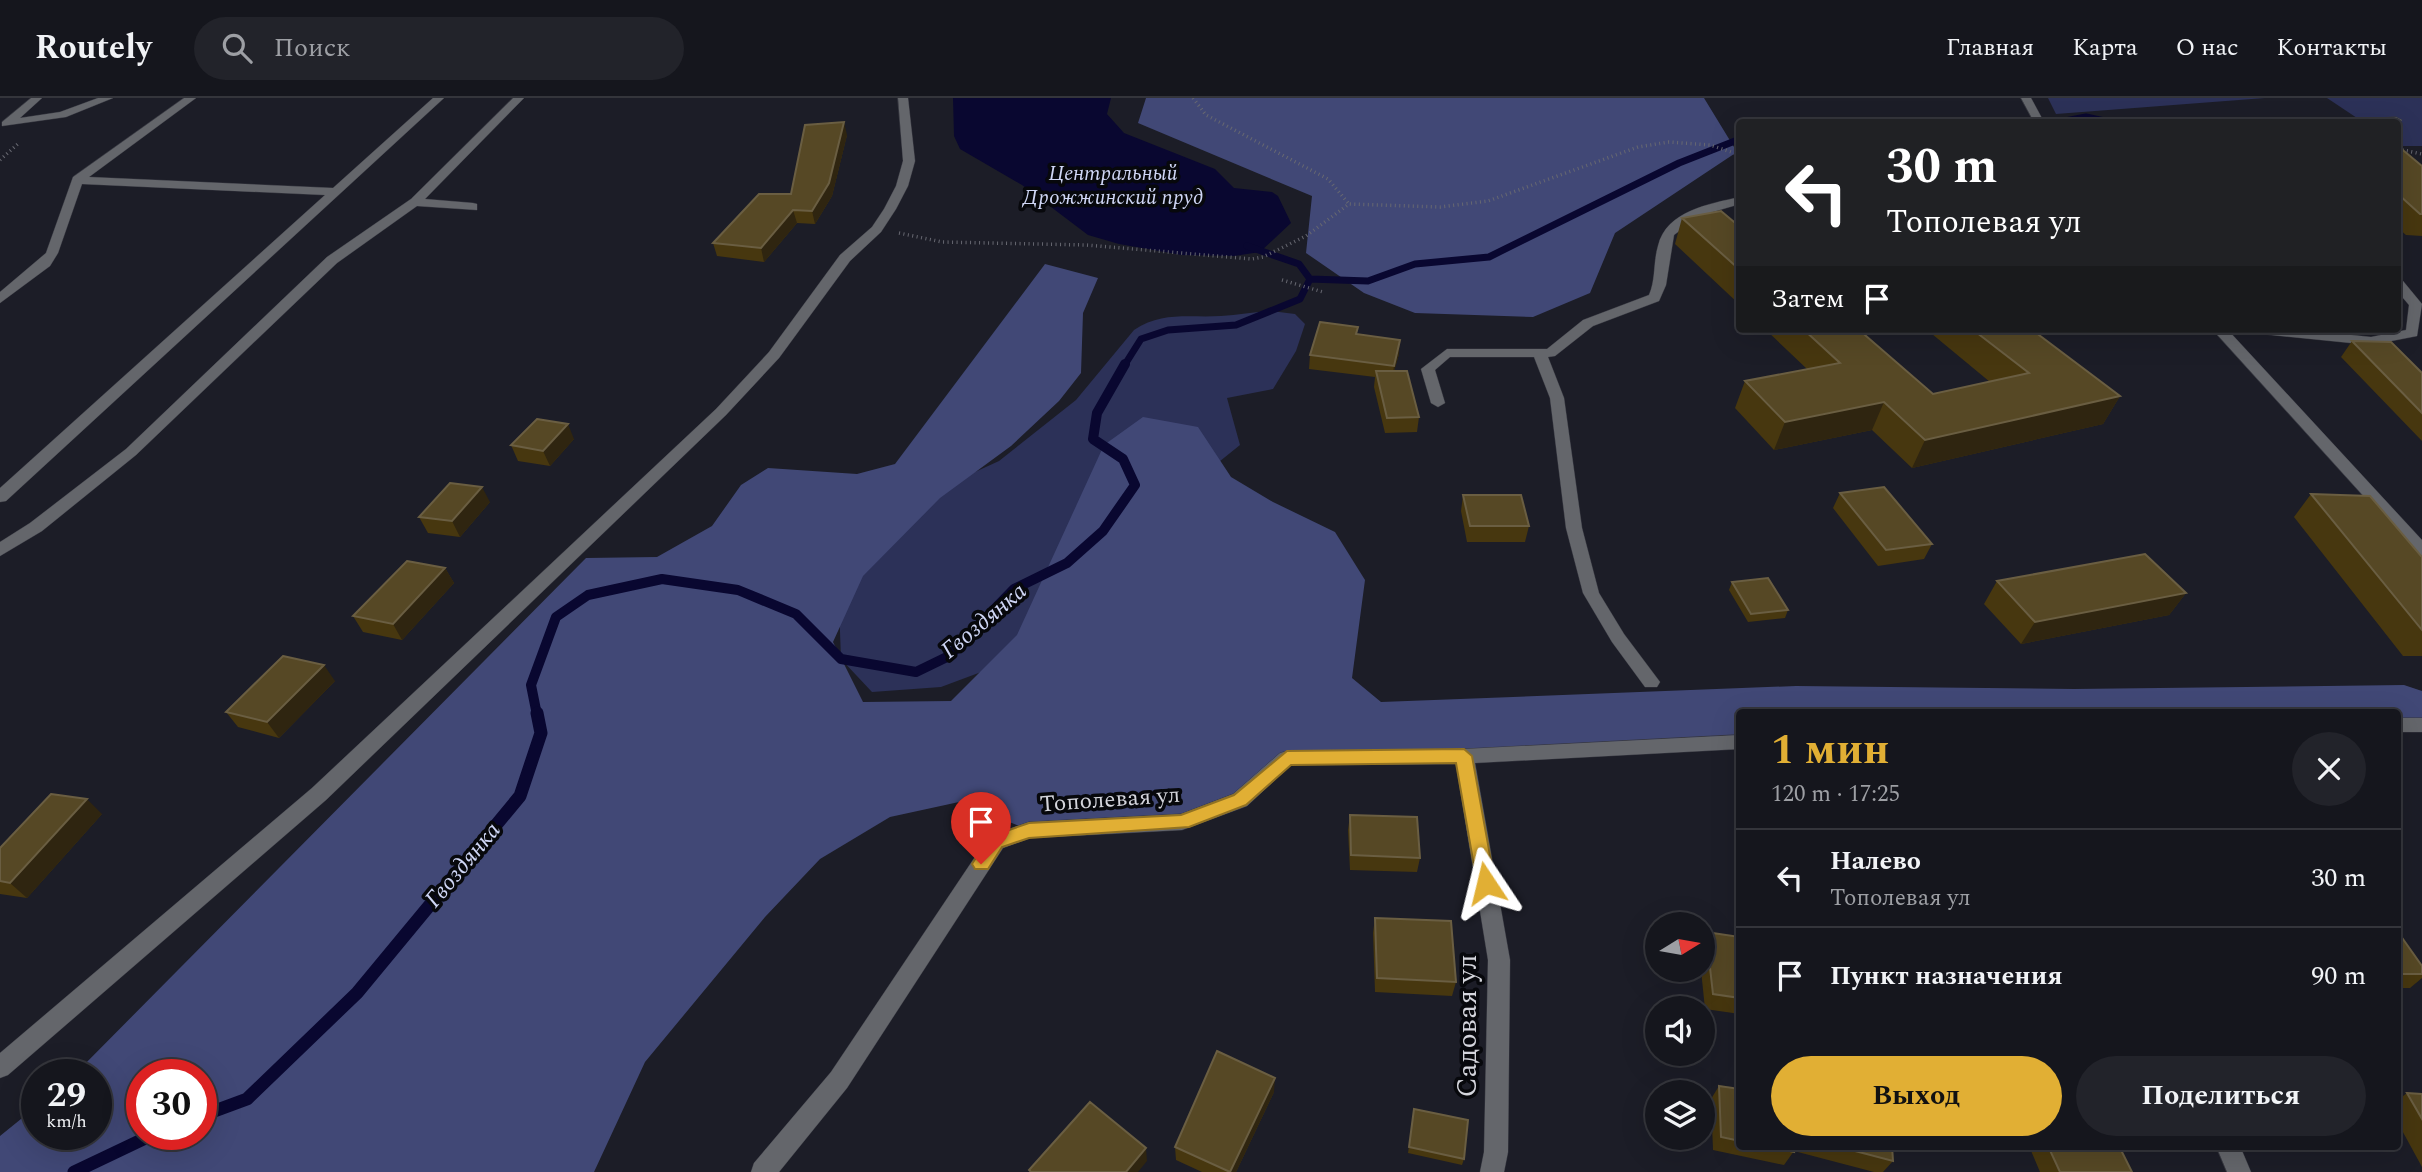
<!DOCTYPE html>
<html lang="ru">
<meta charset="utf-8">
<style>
body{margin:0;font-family:Spectral,serif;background:#22232a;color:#f1f3f6;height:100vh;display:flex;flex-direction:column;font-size:26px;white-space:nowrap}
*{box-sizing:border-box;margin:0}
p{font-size:23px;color:#9d9fa4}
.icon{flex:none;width:38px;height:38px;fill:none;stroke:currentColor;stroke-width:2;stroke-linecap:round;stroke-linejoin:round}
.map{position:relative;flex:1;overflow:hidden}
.side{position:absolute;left:1736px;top:611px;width:665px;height:441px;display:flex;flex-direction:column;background:#15161d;border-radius:7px;box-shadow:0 7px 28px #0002,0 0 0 2px #34353b}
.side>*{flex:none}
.hud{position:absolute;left:1736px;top:21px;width:665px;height:214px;border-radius:7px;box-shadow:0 7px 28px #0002,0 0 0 2px #34353b;background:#202124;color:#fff;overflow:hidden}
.needle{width:46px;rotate:79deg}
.buttons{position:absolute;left:1645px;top:814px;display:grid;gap:14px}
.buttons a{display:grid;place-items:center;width:70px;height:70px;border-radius:50%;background:#15161d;box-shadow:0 7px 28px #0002,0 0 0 2px #34353b;font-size:35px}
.speed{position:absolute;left:21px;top:961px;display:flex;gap:14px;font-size:35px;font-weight:700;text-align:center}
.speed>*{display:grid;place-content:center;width:91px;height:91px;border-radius:50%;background:#15161d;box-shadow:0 7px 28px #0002,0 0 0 2px #34353b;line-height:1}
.speed small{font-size:18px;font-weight:400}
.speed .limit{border:10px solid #d22;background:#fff;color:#111}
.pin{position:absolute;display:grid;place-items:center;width:60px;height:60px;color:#fff;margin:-72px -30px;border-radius:50% 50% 50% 0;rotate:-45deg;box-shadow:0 0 7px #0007}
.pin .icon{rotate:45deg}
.me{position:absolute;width:77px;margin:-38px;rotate:350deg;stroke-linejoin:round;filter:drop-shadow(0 0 5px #0008)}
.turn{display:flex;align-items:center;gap:24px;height:147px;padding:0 35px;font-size:32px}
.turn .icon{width:91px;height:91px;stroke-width:2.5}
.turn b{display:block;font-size:49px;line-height:60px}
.then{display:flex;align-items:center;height:66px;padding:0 35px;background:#0003;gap:14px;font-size:26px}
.round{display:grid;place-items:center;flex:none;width:74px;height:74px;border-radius:37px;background:#22232a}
.head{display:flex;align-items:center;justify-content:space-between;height:119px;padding:0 35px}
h1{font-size:42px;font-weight:700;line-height:52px;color:#e1af34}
.cta{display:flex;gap:14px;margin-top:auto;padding:14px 35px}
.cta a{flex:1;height:80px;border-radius:42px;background:#e1af34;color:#111;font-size:28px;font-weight:700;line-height:80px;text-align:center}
.cta a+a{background:#22232a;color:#f1f3f6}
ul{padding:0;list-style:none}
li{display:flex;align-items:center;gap:21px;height:98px;padding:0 35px;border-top:2px solid #34353b}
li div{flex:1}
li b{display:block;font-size:26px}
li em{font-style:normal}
header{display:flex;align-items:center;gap:42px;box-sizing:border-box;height:98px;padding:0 35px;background:#15161d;border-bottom:2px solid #34353b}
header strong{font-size:33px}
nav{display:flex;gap:38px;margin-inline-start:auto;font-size:24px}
.search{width:490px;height:63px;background:#22232a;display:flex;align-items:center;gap:18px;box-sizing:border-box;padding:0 24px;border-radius:38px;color:#9d9fa4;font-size:26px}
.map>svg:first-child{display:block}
.green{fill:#2c3158}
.forest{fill:#414876;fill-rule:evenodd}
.water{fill:#090730}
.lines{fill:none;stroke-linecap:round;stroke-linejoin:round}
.stream-far2{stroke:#090730;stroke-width:7}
.stream-far1{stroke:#090730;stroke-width:10}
.stream{stroke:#090730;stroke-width:13}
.minor-casing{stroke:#363740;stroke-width:1}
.path{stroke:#676871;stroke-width:3.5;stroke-dasharray:1 3.5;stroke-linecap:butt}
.minor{fill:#64666b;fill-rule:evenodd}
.wall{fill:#47370f}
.shaded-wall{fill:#2f2510}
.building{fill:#564825;stroke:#6a5e42;stroke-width:2}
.route{fill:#e1af34;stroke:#927222;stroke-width:2}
.labels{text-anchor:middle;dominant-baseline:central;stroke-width:7;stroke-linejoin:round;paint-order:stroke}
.far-water-label{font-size:21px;font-style:italic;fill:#cfd6f5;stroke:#07080c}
.street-label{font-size:23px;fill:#d4d5dc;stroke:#07080c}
.water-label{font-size:24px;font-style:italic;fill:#cfd6f5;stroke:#07080c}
.near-street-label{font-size:28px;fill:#d4d5dc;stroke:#07080c}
</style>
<header>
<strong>Routely</strong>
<div class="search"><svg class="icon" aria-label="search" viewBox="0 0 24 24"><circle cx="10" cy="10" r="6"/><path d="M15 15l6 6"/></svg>Поиск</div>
<nav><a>Главная</a><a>Карта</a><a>О нас</a><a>Контакты</a></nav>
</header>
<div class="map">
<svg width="2422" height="1074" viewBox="0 0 2422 1074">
<rect width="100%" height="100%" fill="#1c1d27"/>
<path class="green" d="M2048,0H2265L2056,16Z
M2327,0H2422V48H2398V24H2363Z
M1271,213L1295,216L1305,226L1296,253L1273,291L1227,300L1240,347L1168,405L1029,556L941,589L872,594L841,561L839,506L916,401L999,363L1076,302L1134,232C1163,213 1188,220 1221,218C1237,217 1254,214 1271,213Z"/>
<path class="forest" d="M1146,0H1704L1737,54L1615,135L1590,195L1533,219L1415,215L1364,195L1306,155L1312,98L1138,25Z
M1045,166L1098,180L1083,215L1081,275L1059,303L1011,348L940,400L863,478L833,544L863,604L951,603L1017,537L1104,347L1143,319L1198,329L1231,379L1273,404L1335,434L1365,482L1352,580L1381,604L1796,588L2074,591L2404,587L2422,593V628H2398V614H1740L1739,647L1287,660L1240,702L1182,724L1029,732L959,704L890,719L820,761L765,819L645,964L594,1074H0V1038L37,1008V1036H96V976H75L586,460L657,459L712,428L741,387L768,370L857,376L895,366ZM142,976H201V1036H142Z"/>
<path class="water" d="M953,0H1111L1107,16L1124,35L1215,71L1234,90L1272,94L1278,98L1291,125L1260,154L1234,158L1182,157L1119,146L1088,137L1022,87L960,51L954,38Z"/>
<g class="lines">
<path class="stream-far2" d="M2060,24L2086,19L2109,24
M1310,181L1368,183L1415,166L1489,159L1679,65L1740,41
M1124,268L1141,241L1168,232L1236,227L1300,201L1310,181L1299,166L1247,148"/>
<path class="stream-far1" d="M537,617L531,587L556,519L588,497L662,481L738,492L796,516L841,561L916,574L949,558L1014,491L1067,465L1103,433L1135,387L1123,361L1093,341L1097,315L1125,266"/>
<path class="stream" d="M201,1018L247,1001L357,895L520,698L541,635L537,615
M74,1074L154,1036"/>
<defs>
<path id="minor" d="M31,0H42L20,20L60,14L98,0H113L66,19L2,28V24Z
M184,0H196L89,79L333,90L433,0H444L6,403L0,404V390L325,97L82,86L58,155L50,168L0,205V194L46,155L73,79Z
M513,0H524L425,101L473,105L477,106V112L417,108L337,165L136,357L42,433L0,458V444L30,425L126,351L327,159L411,101Z
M898,0H908L915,63L908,88L896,111L881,134L850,163L779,260L726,317L326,702L8,977L0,980V955L312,690L716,311L769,254L840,157L872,129L884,111L896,88L903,63Z
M2021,0H2031L2044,24H2034Z
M2396,19L2402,22L2400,24H2358L2364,21Z
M1740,99V106L1699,118L1674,137L1666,187L1659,203L1593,228L1555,258L1548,259L1564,300L1582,430L1599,495L1624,536L1660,584L1657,589H1645L1612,544L1583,495L1566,430L1550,300L1534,259H1450L1435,272L1445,305L1438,309L1431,305L1421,271L1447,251H1547L1583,222L1649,197C1656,181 1653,165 1658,148C1666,113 1709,106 1740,99Z
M2398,182L2403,183L2422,206L2417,238L2371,247L2252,235L2245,231H2293L2371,239L2406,232L2409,207L2398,194Z
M2212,231H2227L2422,442V458L2416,456Z
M2398,620H2422V634H2398Z
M1740,637V651L1475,665L1510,862L1508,1054L1504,1074H1480L1484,1054L1488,862L1456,666L1291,667L1247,708L1182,732L1030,740L1003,750L847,990L779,1074H751L754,1065L831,974L989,738L1029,724L1181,716L1233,696L1280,655L1287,653L1464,651Z
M2216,1048H2240L2251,1074H2227Z"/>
</defs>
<use href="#minor" class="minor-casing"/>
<path class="path" d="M1193,0L1206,17L1328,81L1349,106
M2398,51L2422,56
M0,62L20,44
M899,135L942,144L1086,147L1252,161L1263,159L1306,138L1349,106L1440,109L1488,103L1638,49L1669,44L1710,47L1740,57
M1282,182L1323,194"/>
<use href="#minor" class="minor"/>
</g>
<path class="wall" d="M847,37L832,98L815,126L797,125L764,164L717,158L713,145L791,96Z
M2398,48L2422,68V138L2406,137L2398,130Z
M1682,120L1740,129V207L1675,146Z
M1765,231H1858L1933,296L1990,284L1926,231H2031L2120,298L2103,326L1912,370L1872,332L1774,352L1735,310L1745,283L1807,271Z
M1357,237L1399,256L1394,273L1419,319L1417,334L1385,335L1374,289L1375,279L1309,271L1310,257Z
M2352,243L2422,275V343L2341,259Z
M574,341L550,368L518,363L511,347Z
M1840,395L1932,446L1924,461L1878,468L1833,410Z
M2311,396L2422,459V558H2403L2294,419Z
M1463,397L1529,428L1525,444H1467L1461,413Z
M490,404L460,439L428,435L419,419Z
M445,470L454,485L402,542L363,534L353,518Z
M1997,483L2186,495L2169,517L2021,546L1984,506Z
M1732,484L1788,512L1785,520L1748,524L1729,492Z
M335,583L279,640L238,629L226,614Z
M102,716L27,800L0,796V750Z
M1350,717L1420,760L1417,774L1350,772L1348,732Z
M1375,820L1456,884L1452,898L1375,894L1373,835Z
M1706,834L1740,839V916L1705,911L1701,872H1703V841Z
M2398,834L2422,868V880L2410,890H2398Z
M1719,988L1740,991V1048H1892L1893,1063L1883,1074H1874L1794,1053L1784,1067L1713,1052L1711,1001Z
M1274,994L1236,1074H1202L1176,1062L1175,1049Z
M2407,995L2422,996V1069L2398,1025V1002Z
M1414,1011L1464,1061L1462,1067L1408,1055Z
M2029,1048H2119L2132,1074H2040Z"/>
<path class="shaded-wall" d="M844,24L847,37L832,98L815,126L812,113Z
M793,112L797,125L764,164L761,150Z
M1400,242L1399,256L1392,281L1394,268Z
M2120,298L2103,326L1912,370L1925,342Z
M1884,304L1872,332L1774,352L1785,324Z
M568,326L574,341L550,368L543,353Z
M482,389L490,404L460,439L452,423Z
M445,470L454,485L402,542L393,526Z
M2186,495L2169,517L2021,546L2035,524Z
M324,567L335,583L279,640L267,624Z
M87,701L102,716L27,800L10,785Z
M1275,980L1274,994L1236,1074H1230Z
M1146,1050L1147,1063L1138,1074H1126Z"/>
<path class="building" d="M844,24L829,85L812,113L793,112L761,150L713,145L759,96H791L805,27Z
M2398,48L2422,68V116H2420L2398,96Z
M1721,113L1740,129V172L1682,120Z
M1320,224L1358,229L1356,236L1400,242L1394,268L1310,257Z
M1803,231H1858L1933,296L2029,275L1972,231H2031L2120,298L1925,342L1884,304L1785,324L1745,283L1840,265Z
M2352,243L2391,244L2422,275V315Z
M1376,273H1407L1419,319L1387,320Z
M537,321L568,326L543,353L511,347Z
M450,385L482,389L452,423L419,419Z
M1884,389L1932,446L1886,452L1840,395Z
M2311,396L2370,398L2422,459V532Z
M1463,397H1521L1529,428H1470Z
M2145,456L2186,495L2035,524L1997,483Z
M407,463L445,470L393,526L353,518Z
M1768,480L1788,512L1751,516L1732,484Z
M283,558L324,567L267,624L226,614Z
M51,696L87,701L10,785L0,783V750Z
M1350,717L1417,719L1420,760L1351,757Z
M1375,820L1451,823L1456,884L1377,880Z
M1706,834L1740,839V900L1713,896Z
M2398,834L2422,868V876H2398Z
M1217,953L1275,980L1230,1074L1175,1049Z
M1719,988L1740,991V1043L1721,1039Z
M2407,995L2422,996V1021Z
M1090,1004L1146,1050L1126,1074H1031L1029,1072Z
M1414,1011L1468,1022L1464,1061L1409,1049Z
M1766,1048H1793L1794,1054Z
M1836,1048H1892L1893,1063Z
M2048,1048H2119L2132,1074H2060Z"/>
<path class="route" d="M1464,651L1472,658L1495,785L1493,791H1479L1477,785L1456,665L1291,667L1246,707L1189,729L1029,740L1002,749L988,771H975L972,766L989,739L1029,725L1181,717L1234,697L1287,653Z"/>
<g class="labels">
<g class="far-water-label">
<text x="1113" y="76">Центральный<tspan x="1113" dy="24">Дрожжинский пруд</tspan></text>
</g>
<g class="street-label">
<text transform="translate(1110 702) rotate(-4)">Тополевая ул</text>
</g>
<g class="water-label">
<text transform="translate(984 523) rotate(-40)">Гвоздянка</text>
<text transform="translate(463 767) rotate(-50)">Гвоздянка</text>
</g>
<g class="near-street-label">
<text transform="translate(1467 928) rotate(-90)">Садовая ул</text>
</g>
</g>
</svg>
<div class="buttons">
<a><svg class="needle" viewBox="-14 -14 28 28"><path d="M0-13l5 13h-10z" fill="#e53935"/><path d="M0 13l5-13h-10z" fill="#9d9fa4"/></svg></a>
<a><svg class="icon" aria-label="sound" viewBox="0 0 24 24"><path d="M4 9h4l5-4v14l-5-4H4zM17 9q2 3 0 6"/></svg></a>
<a><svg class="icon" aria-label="layers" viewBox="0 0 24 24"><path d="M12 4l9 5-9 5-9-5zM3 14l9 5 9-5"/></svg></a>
</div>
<div class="speed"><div>29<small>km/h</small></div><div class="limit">30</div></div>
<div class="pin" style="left:981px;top:766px;background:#d93025"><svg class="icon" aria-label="arrive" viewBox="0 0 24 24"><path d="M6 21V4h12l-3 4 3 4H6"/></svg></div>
<svg class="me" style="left:1486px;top:785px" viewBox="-20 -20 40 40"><path d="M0-17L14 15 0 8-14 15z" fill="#e1af34" stroke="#fff" stroke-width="4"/></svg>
<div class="hud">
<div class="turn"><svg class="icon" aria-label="left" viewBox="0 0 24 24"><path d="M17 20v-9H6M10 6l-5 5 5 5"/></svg><div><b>30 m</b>Тополевая ул</div></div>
<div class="then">Затем<svg class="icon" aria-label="arrive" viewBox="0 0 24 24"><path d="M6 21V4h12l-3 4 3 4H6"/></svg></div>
</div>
<section class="side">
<div class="head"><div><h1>1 мин</h1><p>120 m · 17:25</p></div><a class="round"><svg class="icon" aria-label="close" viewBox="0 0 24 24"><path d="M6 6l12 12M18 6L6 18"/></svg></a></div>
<ul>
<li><svg class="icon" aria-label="left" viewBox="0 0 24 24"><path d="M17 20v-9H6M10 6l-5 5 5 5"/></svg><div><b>Налево</b><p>Тополевая ул</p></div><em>30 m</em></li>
<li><svg class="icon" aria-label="arrive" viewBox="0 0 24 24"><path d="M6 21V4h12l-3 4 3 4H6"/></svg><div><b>Пункт назначения</b></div><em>90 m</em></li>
</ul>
<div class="cta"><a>Выход</a><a>Поделиться</a></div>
</section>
</div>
